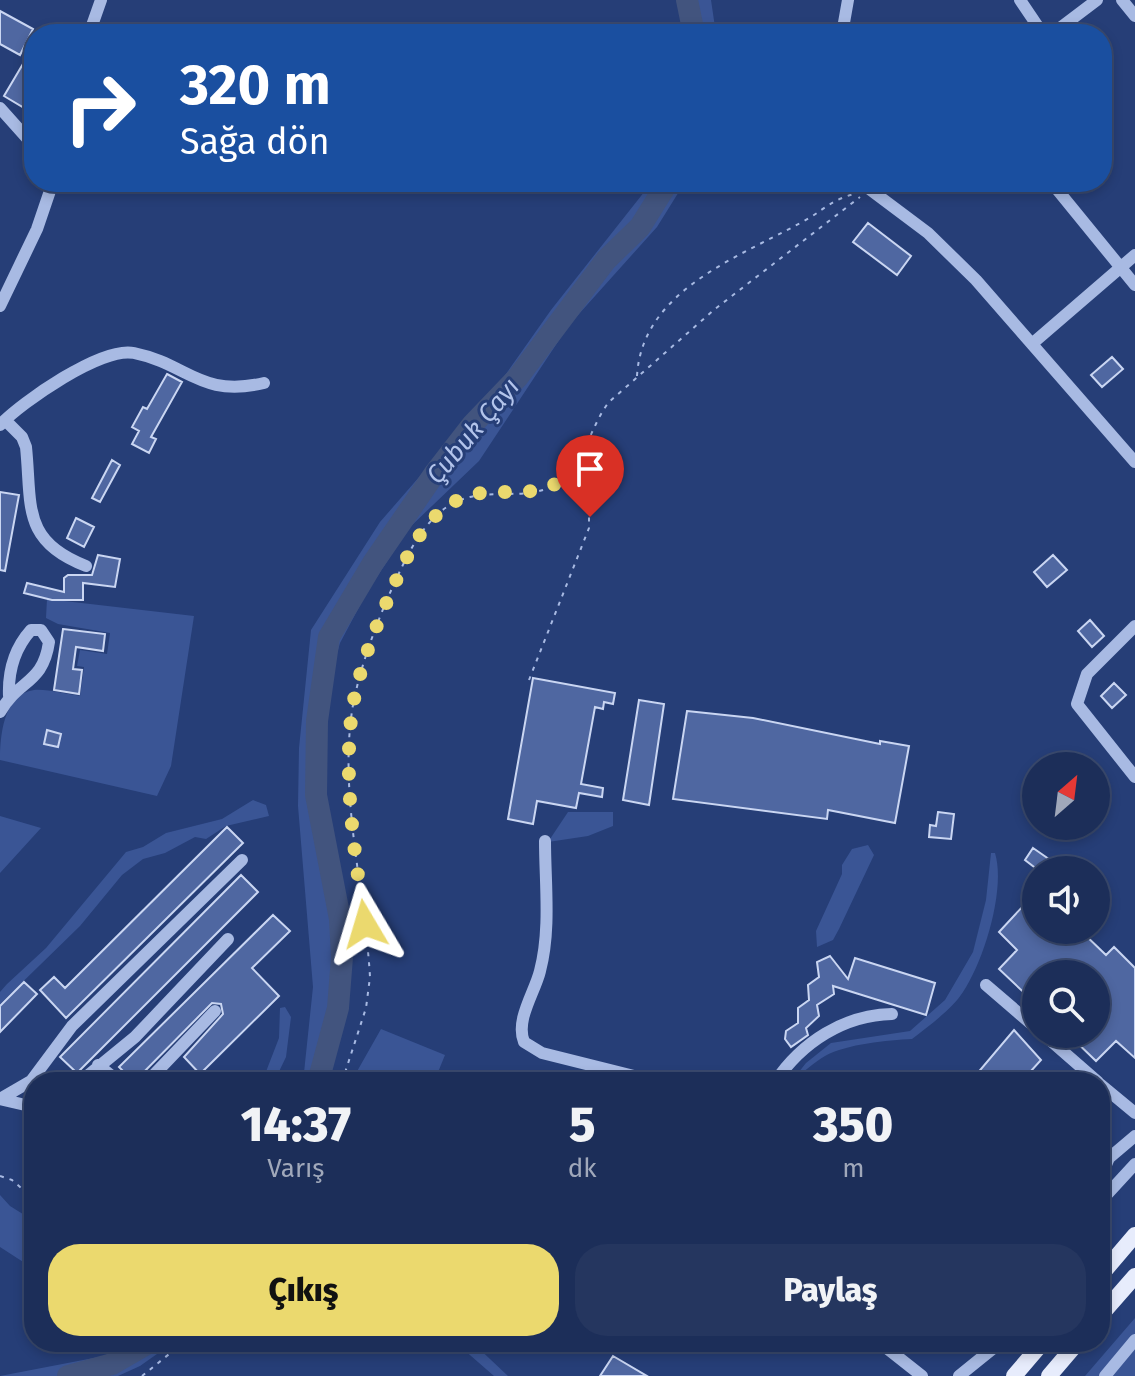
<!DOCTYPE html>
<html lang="tr">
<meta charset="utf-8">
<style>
body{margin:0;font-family:"Fira Sans",sans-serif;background:#25365f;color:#f1f3f6;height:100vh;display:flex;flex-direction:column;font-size:30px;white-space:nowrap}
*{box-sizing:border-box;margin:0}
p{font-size:26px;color:#a0a8ba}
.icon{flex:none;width:44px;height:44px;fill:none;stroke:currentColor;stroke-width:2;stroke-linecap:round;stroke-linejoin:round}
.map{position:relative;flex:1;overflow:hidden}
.drawer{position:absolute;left:24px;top:1072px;width:1086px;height:280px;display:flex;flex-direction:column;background:#1c2e59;border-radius:32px;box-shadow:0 4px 12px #0003,0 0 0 2px #3a4a6f}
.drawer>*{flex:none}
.hud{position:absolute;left:24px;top:24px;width:1088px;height:168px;border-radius:32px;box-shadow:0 4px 12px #0003,0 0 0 2px #3a4a6f;background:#1a4fa0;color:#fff;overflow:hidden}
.needle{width:52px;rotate:28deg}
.fabs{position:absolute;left:1022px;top:752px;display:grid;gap:16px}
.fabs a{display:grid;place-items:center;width:88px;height:88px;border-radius:50%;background:#1c2e59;box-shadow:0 4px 12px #0003,0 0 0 2px #3a4a6f;font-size:40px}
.pin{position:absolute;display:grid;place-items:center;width:68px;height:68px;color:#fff;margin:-82px -34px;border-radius:50% 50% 50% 0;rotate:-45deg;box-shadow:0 0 8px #0007}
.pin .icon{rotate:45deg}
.me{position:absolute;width:88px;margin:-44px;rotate:353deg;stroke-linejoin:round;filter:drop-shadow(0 0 6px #0008)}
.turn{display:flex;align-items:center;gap:28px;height:168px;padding:0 24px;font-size:36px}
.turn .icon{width:104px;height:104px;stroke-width:2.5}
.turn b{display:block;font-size:56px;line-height:68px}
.eta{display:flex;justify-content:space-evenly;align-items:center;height:136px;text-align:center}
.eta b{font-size:48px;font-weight:800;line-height:56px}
.action{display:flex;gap:16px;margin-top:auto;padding:16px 24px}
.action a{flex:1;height:92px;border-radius:32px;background:#ebd96e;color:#111;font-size:32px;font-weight:800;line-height:92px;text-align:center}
.action a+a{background:#25365f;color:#f1f3f6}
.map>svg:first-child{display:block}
.green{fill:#3a5595}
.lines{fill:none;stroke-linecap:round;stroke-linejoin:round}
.river{stroke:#42547e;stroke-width:22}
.building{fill:#4f67a1;stroke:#cad6f2;stroke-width:2}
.path{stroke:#a8bae3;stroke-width:2;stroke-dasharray:4 6;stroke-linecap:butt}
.minor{stroke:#a8bae3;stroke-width:12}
.major{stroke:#e7ecfc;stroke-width:16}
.route{stroke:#ebd96e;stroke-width:14;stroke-dasharray:0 25.2}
.labels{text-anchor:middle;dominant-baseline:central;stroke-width:6;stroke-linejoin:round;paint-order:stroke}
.water-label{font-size:26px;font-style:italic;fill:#b3c4eb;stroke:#263e77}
</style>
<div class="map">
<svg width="1135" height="1376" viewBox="0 0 1135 1376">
<rect width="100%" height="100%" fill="#263e77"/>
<path class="green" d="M679,0H711L716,34H685Z
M652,182H685L657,227L569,325L479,461L409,528L367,592L340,643L326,693L324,764L328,825L351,973L347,999L325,1082H303L313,987L298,806L299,748L311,630L380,522L494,391L551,310Z
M47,599L194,616L171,766L157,796L0,760C0,737 3,694 34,690C48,689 66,694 80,696L84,667L77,666L80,650L107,654L110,633L58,624L46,618Z
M253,800L266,805L269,816L226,826L206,839L195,837L165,853L143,859L122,875L80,926L0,1004V992L7,984L46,948L126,852L143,847L166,833L222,819Z
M568,812H613V826L588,836L548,842Z
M0,816L41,828L0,873Z
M868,845L874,855L839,929L833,940L817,947L816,931L842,874V865L852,849Z
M991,853H995C1006,889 984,961 963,992C952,1009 929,1026 912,1039C888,1040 847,1044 825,1056C814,1062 805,1072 794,1078L806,1063L831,1043L910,1031L945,1000L973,952L986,900Z
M285,1007L291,1017L286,1057L274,1082H262L279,1038L280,1008Z
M381,1029L445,1055L434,1082H351Z
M0,1195L10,1206L34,1221V1269L0,1247Z
M1135,1318V1376H1085Z
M129,1342H174L140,1366L118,1376H0L104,1356Z
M455,1342H472L508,1376H494Z"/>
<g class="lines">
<path class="river" d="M687,0L694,34
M318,1082L338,1008L342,957L340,919L316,795L317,721L329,637L373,563L435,473L473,424L518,377L606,260L640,227L668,182
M68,1376L112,1364L150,1342"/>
</g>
<path class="building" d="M0,11L33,29L20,55L0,44Z
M27,57L34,61V95L26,109L4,96Z
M868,223L911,256L897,275L853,242Z
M1112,357L1123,369L1102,387L1091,375Z
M167,374L182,382L151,437L156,439L149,453L132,444L139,431L132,427L143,407L147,409Z
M112,460L120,465L100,502L92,498Z
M0,492L19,495L5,571L0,570Z
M76,518L94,527L84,547L67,538Z
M98,555L120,559L115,587L83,583V600H52L24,593L27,583L64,592V578L68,575H92Z
M1053,555L1067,570L1047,587L1034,572Z
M1090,620L1104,636L1092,647L1078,631Z
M63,629L105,634L103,651L76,647L73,669L82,670L79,694L54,690Z
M533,678L615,693L613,704L604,702L603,709L595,707L581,784L603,788L602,797L579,793L576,808L537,801L533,824L508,819Z
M1114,683L1126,695L1112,708L1101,696Z
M639,700L664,704L649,805L623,800Z
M687,711L753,718L880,744V741L909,746L895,823L828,810L827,819L673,799Z
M47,730L61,734L58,747L44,744Z
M938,812L954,814L951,839L929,837L930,825L936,826Z
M227,827L243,843L66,1018L40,990L54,977L65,988Z
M1033,848L1056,864L1052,870H1038L1025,860Z
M241,875L258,892L77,1073L60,1057Z
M1036,892V930H1080L1106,955L1114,947L1135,968V1058L1116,1041L1096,1061L1068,1034H1096V974H1036V1004L999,969L1017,950L999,932Z
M273,915L290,931L252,968L279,996L200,1074L184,1057L223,1014L221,1004L212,1003L134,1082L119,1067Z
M830,956L848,979L855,958L935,983L926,1015L833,986L834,994L817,1005L819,1016L806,1028L808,1035L791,1047L785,1039L786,1031L798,1023V1008L809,1000L808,985L819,977L817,962Z
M24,982L37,994L0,1032V1006Z
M1014,1030L1041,1060L1021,1082H970Z
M613,1356L647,1376H600Z"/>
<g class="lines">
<path class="path" d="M637,376C642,287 746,255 811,217C826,207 835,199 854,194
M529,680L589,528V506L574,471
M342,1082L366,1008L370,977C365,890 338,791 353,705C360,668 374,630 389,595C402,567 415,534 439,513C481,476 529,512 569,475C582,463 593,422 609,402L715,309L860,197
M0,1176L12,1180L34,1199
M142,1376L184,1342"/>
<path class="minor" d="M1020,0L1043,34
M1122,0L1135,16
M89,34L101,0
M842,34L848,0
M1052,34L1097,0
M0,108L34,146
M860,182L928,233L976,280L1135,462
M1051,182L1135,285
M0,306L37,229L53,182
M1033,343L1135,255
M5,420L22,437L26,447C32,505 21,541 86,566
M0,425C22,402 102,346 134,353C188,364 200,398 264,383
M1135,626L1087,674L1077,704L1135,777
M0,712C19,679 43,684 49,642L41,630H31C14,649 8,671 9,696
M545,841C545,883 551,929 540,971C535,992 515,1020 524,1042L542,1053L658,1082
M986,985L1036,1028
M1043,1034L1098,1082
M98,1065L119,1082
M80,1082L135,1037L228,939
M147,1082L215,1011
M775,1082C802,1042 844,1015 892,1014
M1100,1084L1135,1113
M0,1099L31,1081L72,1026L242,860
M0,1099L34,1107
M1100,1179L1109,1158L1135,1136
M1100,1202L1135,1164
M879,1342L922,1376
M959,1376L1001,1342
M1105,1376L1135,1340"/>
<path class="major" d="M1100,1276L1135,1235
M1100,1316L1135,1276
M1014,1376L1043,1342
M1049,1376L1078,1342"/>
</g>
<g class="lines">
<path class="route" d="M365,924C355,857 342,773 353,705C360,666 376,626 392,590C406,558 422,520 454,502C493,479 536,509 574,470L590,517"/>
</g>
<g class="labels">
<g class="water-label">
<text transform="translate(473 431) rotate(-50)">Çubuk Çayı</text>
</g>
</g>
</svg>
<div class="fabs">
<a><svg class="needle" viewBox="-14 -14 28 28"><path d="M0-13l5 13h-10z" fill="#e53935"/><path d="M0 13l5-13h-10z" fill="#a0a8ba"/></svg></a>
<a><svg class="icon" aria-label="sound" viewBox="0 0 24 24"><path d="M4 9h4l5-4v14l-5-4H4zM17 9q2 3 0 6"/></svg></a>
<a><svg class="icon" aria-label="search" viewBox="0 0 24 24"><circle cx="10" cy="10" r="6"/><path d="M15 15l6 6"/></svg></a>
</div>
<div class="pin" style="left:590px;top:517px;background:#d93025"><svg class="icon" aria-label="arrive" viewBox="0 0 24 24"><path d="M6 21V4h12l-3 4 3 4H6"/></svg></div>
<svg class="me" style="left:365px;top:924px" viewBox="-20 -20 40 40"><path d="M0-17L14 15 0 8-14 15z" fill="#ebd96e" stroke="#fff" stroke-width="4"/></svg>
<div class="hud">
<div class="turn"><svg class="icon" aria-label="right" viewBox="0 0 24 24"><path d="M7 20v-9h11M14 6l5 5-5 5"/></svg><div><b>320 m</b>Sağa dön</div></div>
</div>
<section class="drawer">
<div class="eta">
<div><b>14:37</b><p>Varış</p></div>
<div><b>5</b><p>dk</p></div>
<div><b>350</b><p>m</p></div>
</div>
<div class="action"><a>Çıkış</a><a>Paylaş</a></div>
</section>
</div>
